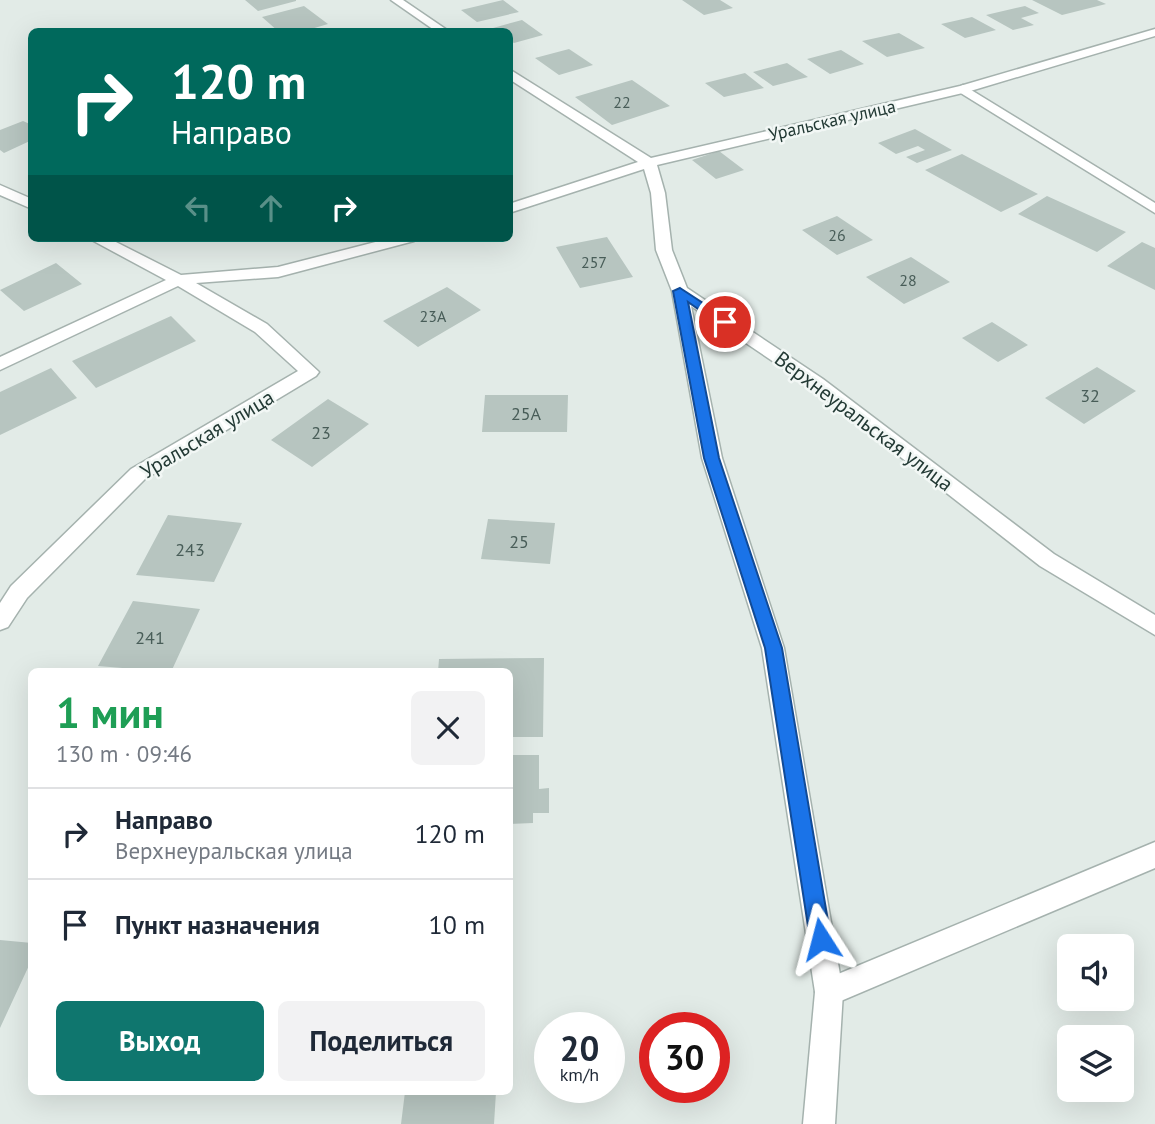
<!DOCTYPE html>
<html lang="ru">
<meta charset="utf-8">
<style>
body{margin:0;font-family:"PT Sans",sans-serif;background:#f2f2f3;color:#1f2937;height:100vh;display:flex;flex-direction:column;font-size:26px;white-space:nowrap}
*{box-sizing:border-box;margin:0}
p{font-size:23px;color:#747a83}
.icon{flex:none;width:38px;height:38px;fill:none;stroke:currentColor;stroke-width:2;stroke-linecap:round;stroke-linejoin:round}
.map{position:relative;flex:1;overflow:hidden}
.details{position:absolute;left:28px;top:668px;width:485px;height:427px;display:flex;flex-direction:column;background:#fff;border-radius:10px;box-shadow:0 7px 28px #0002}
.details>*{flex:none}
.top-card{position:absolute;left:28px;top:28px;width:485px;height:214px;border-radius:10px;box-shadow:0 7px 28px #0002;background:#00695c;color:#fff;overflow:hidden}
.controls{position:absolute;left:1057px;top:934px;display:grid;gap:14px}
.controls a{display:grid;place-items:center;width:77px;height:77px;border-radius:10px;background:#fff;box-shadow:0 7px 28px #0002;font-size:35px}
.speed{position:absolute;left:534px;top:1012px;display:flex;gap:14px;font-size:35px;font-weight:700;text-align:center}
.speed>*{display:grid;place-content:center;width:91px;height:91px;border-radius:50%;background:#fff;box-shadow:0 7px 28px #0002;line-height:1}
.speed small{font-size:18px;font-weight:400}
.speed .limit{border:10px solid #d22;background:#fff;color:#111}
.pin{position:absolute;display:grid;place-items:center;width:60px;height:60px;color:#fff;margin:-30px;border:4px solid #fff;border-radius:50%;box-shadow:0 2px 7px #0007}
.me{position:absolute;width:77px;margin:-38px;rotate:351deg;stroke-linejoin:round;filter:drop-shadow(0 0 5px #0008)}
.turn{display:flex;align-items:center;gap:24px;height:147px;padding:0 28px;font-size:32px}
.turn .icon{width:91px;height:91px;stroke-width:2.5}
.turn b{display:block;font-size:49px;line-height:60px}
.lanes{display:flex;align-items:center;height:66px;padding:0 28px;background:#0003;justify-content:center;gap:35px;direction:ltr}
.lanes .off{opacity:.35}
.round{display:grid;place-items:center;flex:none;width:74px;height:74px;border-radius:10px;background:#f2f2f3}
.summary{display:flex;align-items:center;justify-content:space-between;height:119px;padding:0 28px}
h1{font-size:42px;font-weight:800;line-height:52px;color:#1e9e55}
.button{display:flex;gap:14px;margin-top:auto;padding:14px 28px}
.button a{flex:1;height:80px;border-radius:10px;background:#0f766e;color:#fff;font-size:28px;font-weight:800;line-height:80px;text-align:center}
.button a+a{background:#f2f2f3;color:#1f2937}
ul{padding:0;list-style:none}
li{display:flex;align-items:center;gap:21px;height:91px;padding:0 28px;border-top:2px solid #e0e1e3}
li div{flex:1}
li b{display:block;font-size:26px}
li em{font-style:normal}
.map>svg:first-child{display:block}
.building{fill:#b7c5c0}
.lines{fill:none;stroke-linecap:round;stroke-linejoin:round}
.service-casing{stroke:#a5b2ae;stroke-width:3}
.minor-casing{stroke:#a5b2ae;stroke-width:3}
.service{fill:#fff;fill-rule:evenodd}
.minor{fill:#fff;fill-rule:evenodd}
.route{fill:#1a73e8;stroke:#114b97;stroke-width:2}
.labels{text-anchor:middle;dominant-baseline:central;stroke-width:5;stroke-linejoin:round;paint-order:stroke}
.far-number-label{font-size:16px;fill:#485d58}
.far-street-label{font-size:18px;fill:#233a35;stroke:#f2f7f5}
.number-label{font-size:18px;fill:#485d58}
.street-label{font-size:21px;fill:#233a35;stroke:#f2f7f5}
</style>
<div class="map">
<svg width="1155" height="1124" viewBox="0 0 1155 1124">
<rect width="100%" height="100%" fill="#e2ebe7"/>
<path class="building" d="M245,0H296V1L258,11Z
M503,0L519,12L477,22L461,10Z
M682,0H720L733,8L704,15Z
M1032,0H1097L1106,4L1062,15Z
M304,6L328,24L301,32H279L262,17Z
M1025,6L1039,13L1021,18L1034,25L1013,30L986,15Z
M972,17L996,30L965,38L941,24Z
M522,20L543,35L514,43L509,40V32H498L493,28Z
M899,33L925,48L887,57L862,41Z
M569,49L593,65L559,75L535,58Z
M841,50L864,64L830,74L807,59Z
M787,63L808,77L773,86L753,72Z
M745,73L764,88L724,97L705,83Z
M632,80L670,106L612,125L575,97Z
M23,121L32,125V140L4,153L0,150V130Z
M915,129L952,150L917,163L906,157L925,150L918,146L896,154L878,143Z
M719,151L744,170L716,179L692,160Z
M962,154L1038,194L1001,212L925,170Z
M1047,196L1126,232L1097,252L1018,214Z
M837,216L873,240L837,255L802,230Z
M607,237L633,277L580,288L556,247Z
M1142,242L1155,248V290L1107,266Z
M911,257L950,282L904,304L866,277Z
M56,263L82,284L24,311L0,290Z
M447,287L481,310L418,347L383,321Z
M171,316L196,341L96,388L72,361Z
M992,322L1028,345L998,362L962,338Z
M1097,367L1136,391L1084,424L1045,398Z
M51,368L77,398L0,435V392Z
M485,395H568L567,432H482Z
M328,399L369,424L312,467L271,440Z
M168,515L242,523L214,582L136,575Z
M488,519L555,523L550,564L481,559Z
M133,601L200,609L171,672L98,666Z
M544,658L543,737H509V672H438L439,659Z
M509,755H539V789L549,788V813H533V823L509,824Z
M0,940L32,943V959L0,1028Z
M405,1092H496L494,1124H401Z"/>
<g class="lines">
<defs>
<path id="service" d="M963,85L1155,203V213L959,92L957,89Z
M1155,842V868L829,1006L819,1002L815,992L819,982Z"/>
<path id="minor" d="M391,0H403L450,32H437Z
M1155,29V36L967,92L657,165L665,193L672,250L687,288L823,379L1054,554L1155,615V635L1040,566L811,387L691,306L722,458L784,648L843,992L835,1124H803L815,992L762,648L702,458L672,291L656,250L651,193L644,169L509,213V204L638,162L509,79V69L651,158L960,86Z
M0,185L32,199V209L0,195Z
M88,238H108L181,275L278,267L391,238H417L414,241L278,277L196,283L267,324L319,372L316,376L145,479L27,598L8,627L0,630V603L11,586L131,469L298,371L255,332L178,286L0,370V357L166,280Z"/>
</defs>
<use href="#service" class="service-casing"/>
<use href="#minor" class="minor-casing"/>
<use href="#service" class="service"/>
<use href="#minor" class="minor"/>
</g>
<path class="route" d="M680,288L732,322L725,326L721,325L688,302L719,458L782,648L831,939L828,947L821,950L813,947L810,939L765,648L704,458L673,291Z"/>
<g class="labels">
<g class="far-number-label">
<text x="622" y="102">22</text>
<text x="837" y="235">26</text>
<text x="594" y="262">257</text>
<text x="908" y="280">28</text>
<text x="433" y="316">23А</text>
</g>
<g class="far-street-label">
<text transform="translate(832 120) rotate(-13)">Уральская улица</text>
</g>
<g class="number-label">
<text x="1090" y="395">32</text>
<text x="526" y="413">25А</text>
<text x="321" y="432">23</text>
<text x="519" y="541">25</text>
<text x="190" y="549">243</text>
<text x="150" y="637">241</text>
</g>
<g class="street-label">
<text transform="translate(864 421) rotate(37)">Верхнеуральская улица</text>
<text transform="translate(207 434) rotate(-31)">Уральская улица</text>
</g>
</g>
</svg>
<div class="controls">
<a><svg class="icon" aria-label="sound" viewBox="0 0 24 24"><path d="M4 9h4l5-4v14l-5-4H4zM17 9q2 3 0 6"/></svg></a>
<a><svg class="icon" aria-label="layers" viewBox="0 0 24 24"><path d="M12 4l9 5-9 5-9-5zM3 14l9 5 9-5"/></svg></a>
</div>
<div class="speed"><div>20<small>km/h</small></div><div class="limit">30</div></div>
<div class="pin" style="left:725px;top:322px;background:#d93025"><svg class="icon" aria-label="arrive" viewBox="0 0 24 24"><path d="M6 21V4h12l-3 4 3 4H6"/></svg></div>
<svg class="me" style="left:821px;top:939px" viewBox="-20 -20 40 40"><path d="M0-17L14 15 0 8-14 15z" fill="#1a73e8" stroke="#fff" stroke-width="4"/></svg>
<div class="top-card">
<div class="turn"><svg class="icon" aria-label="right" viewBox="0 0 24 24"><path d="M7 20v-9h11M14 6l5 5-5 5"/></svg><div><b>120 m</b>Направо</div></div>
<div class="lanes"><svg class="icon off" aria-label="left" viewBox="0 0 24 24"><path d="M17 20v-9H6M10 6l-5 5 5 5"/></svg><svg class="icon off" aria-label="ahead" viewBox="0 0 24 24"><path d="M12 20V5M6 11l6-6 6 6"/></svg><svg class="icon" aria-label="right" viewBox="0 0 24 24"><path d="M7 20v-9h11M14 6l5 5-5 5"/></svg></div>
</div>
<section class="details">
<div class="summary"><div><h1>1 мин</h1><p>130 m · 09:46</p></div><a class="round"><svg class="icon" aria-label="close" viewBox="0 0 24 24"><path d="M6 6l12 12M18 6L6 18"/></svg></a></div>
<ul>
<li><svg class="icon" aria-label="right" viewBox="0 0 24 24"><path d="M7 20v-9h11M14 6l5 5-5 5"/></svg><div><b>Направо</b><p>Верхнеуральская улица</p></div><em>120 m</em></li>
<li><svg class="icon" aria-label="arrive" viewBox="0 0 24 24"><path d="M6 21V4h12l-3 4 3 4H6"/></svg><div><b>Пункт назначения</b></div><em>10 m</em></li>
</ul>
<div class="button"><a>Выход</a><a>Поделиться</a></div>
</section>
</div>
